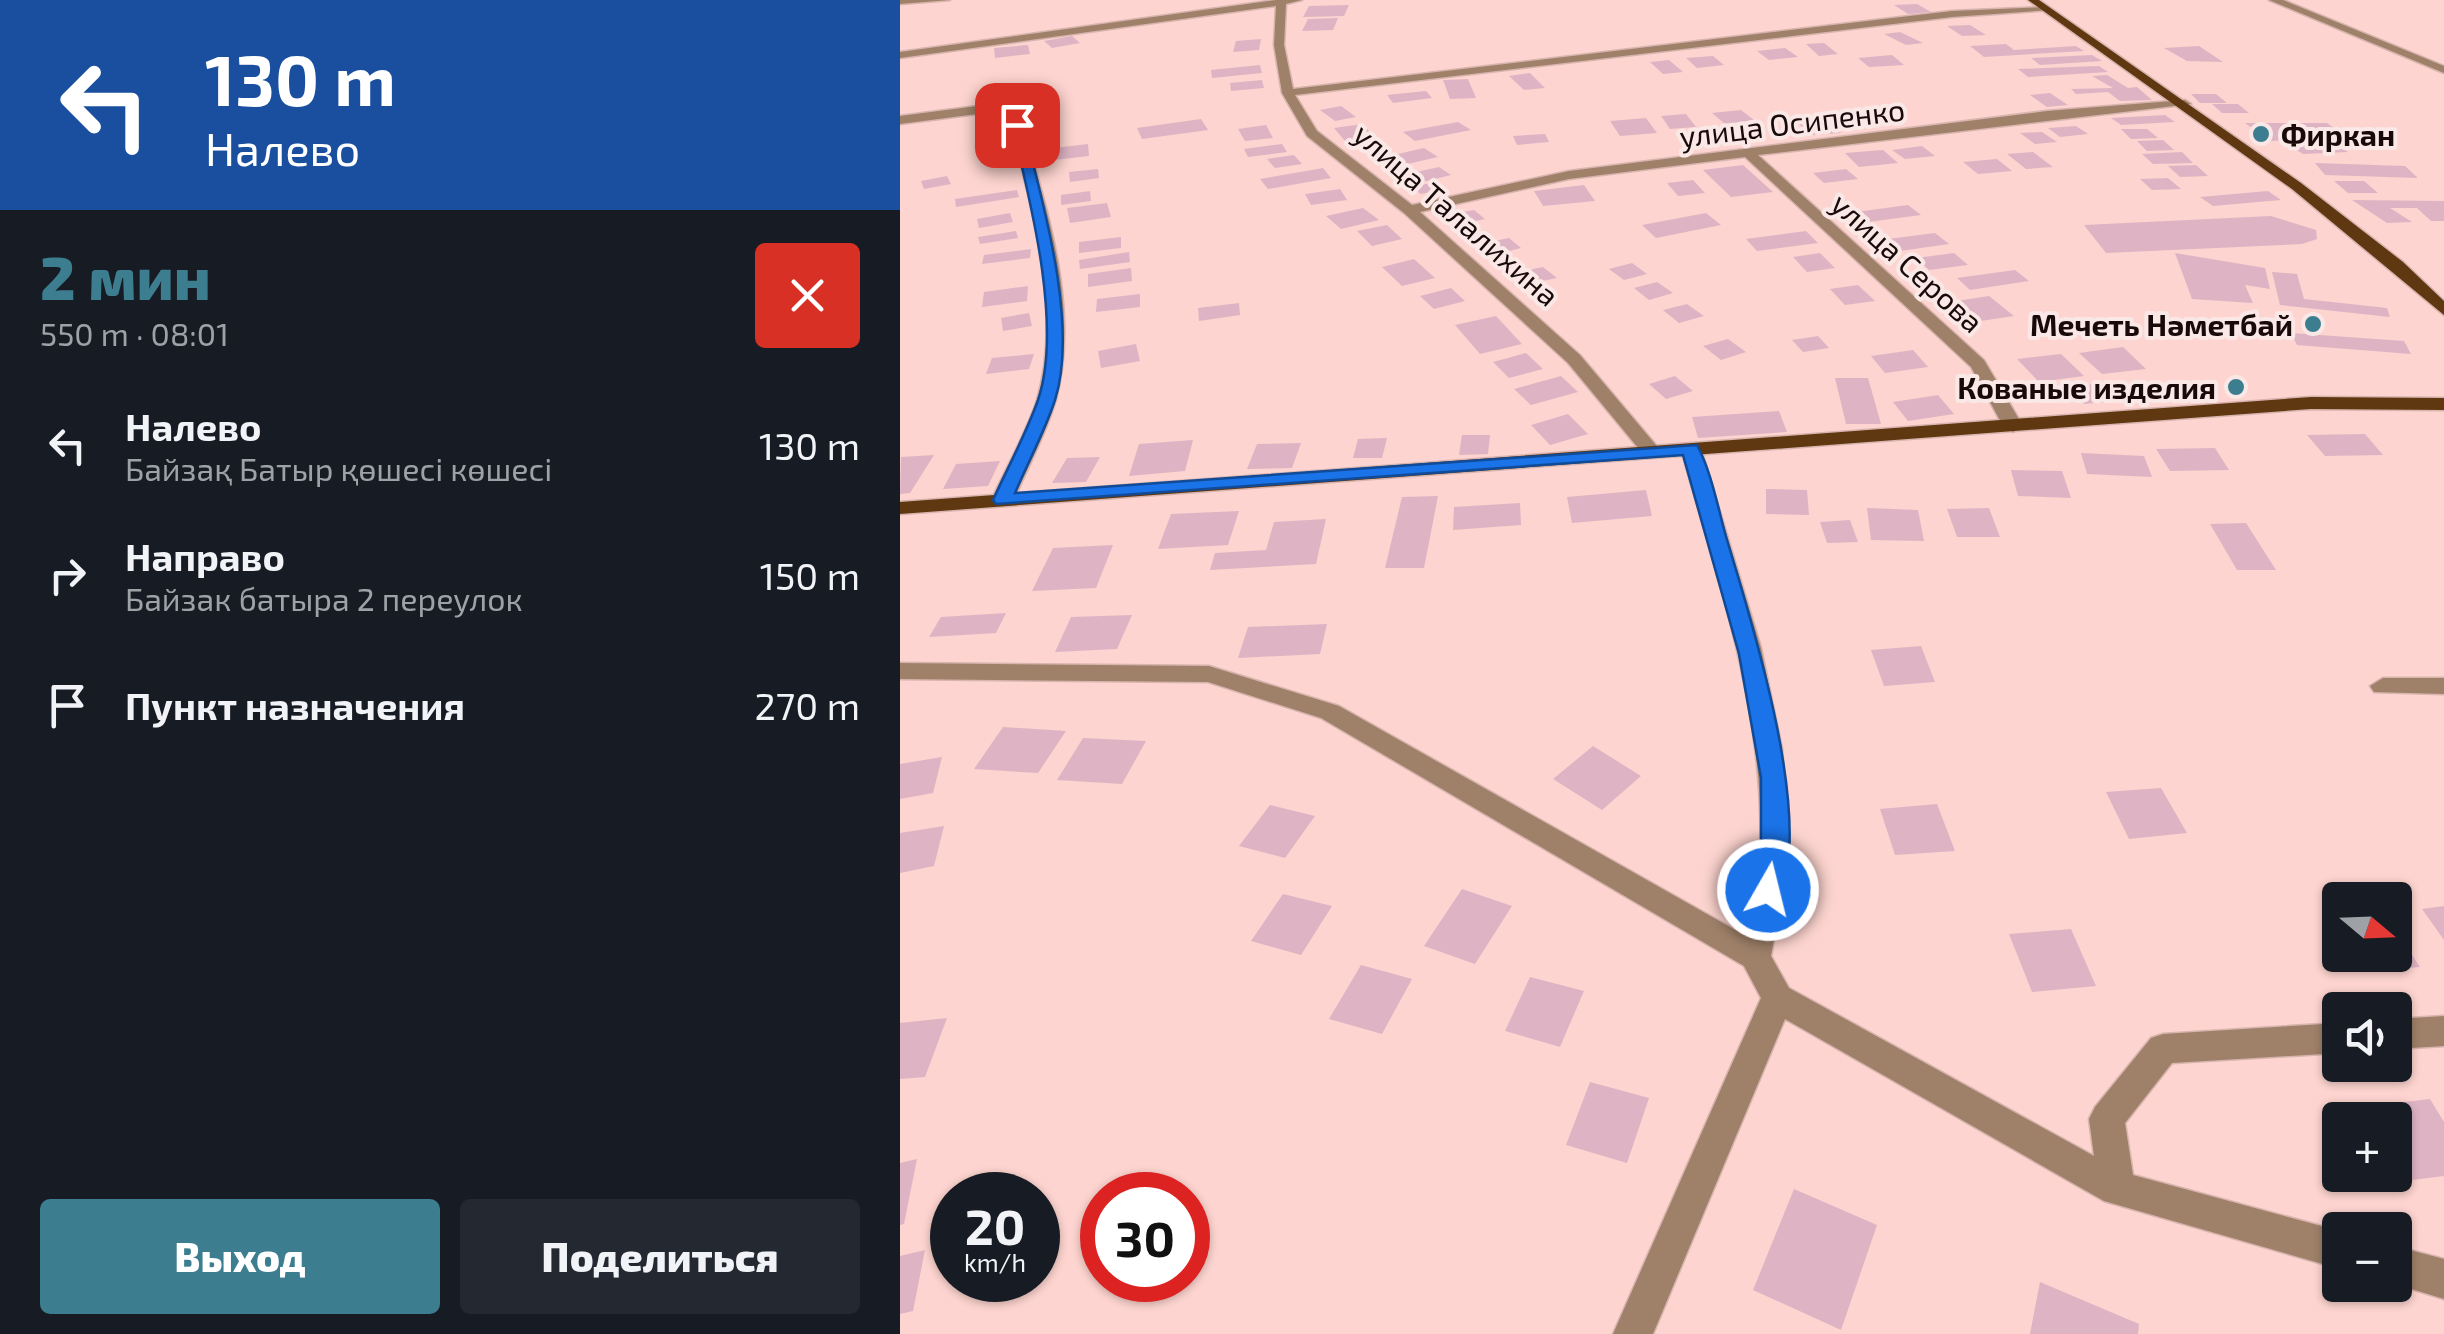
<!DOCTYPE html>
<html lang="ru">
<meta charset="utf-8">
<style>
body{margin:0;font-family:"Exo 2",sans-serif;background:#242831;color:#f1f3f6;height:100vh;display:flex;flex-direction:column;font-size:38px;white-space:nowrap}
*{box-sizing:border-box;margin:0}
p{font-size:32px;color:#9ea1a6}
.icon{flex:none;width:55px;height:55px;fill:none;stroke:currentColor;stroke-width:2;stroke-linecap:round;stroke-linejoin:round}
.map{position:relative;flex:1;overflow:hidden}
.sheet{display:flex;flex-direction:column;background:#171b24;width:900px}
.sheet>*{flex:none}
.hud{background:#1a4fa0;color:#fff;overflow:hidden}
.needle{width:65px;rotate:109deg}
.tools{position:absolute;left:1422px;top:882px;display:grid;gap:20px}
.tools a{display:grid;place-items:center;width:90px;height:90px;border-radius:10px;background:#171b24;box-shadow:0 2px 8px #0004;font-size:50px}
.speed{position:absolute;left:30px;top:1172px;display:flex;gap:20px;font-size:50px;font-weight:700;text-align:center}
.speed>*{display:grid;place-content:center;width:130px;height:130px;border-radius:50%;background:#171b24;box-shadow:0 2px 8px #0004;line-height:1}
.speed small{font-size:25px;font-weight:400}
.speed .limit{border:15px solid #d22;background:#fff;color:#111}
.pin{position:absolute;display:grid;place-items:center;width:85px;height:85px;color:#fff;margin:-42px;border-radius:20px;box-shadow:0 5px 15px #0006}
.me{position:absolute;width:110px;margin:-55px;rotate:8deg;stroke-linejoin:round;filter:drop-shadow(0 0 8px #0008)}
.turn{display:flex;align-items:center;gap:35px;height:210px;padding:0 40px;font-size:45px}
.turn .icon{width:130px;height:130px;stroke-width:2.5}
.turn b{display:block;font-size:70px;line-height:85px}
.round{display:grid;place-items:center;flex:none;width:105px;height:105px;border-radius:10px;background:#242831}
.headline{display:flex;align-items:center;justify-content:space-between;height:170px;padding:0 40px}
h1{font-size:60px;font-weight:800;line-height:75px;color:#3c7e90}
.cta{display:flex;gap:20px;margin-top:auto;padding:20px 40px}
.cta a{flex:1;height:115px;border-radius:10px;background:#3c7e90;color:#fff;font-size:40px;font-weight:800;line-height:115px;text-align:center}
.cta a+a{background:#242831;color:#f1f3f6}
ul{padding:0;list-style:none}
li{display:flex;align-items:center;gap:30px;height:130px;padding:0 40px}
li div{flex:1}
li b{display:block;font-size:38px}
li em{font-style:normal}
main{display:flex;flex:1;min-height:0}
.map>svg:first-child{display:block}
.building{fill:#deb4c4}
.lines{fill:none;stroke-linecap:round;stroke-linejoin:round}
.minor-casing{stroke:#d8b4af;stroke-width:3}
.major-casing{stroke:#d8b4af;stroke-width:3}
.minor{fill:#9f8169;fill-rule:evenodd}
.major{fill:#5f3710;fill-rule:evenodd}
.route{fill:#1a73e8;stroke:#114b97;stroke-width:2.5}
.poi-dot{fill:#3c7e90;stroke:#f9e8e6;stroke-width:4}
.labels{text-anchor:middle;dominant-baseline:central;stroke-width:8;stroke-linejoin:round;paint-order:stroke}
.far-street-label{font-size:30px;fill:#170a08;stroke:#f9e8e6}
.far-poi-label{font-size:30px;font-weight:bold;fill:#170a08;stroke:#f9e8e6;text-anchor:end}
</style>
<main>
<section class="sheet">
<div class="hud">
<div class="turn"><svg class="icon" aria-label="left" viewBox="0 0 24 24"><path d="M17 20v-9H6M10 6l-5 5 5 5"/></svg><div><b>130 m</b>Налево</div></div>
</div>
<div class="headline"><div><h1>2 мин</h1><p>550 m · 08:01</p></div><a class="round" style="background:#d93025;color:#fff"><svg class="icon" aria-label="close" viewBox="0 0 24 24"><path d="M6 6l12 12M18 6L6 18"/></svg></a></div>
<ul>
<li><svg class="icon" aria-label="left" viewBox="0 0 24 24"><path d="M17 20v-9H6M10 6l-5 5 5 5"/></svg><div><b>Налево</b><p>Байзақ Батыр қөшесі көшесі</p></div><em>130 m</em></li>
<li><svg class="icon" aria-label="right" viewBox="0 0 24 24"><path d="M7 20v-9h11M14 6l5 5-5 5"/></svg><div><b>Направо</b><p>Байзак батыра 2 переулок</p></div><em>150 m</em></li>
<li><svg class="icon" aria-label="arrive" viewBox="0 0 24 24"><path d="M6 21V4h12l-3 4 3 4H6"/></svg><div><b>Пункт назначения</b></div><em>270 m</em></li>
</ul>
<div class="cta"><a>Выход</a><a>Поделиться</a></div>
</section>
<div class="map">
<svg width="1544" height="1334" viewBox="0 0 1544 1334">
<rect width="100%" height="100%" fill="#fdd4cf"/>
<path class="building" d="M1017,4L1031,12L1008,14L994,5Z
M449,5L444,16L403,17L409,6Z
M438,18L433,30L402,31L408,19Z
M1070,25L1086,35L1062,36L1047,26Z
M1000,32L1023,43L1006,45L984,34Z
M172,36L180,43L152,48L144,41Z
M361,39L359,50L333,52L336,41Z
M924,43L938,54L919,56L906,44Z
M1106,44L1114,50L1176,46L1184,51L1084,57L1070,46Z
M128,45L130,54L95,58L94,48Z
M1299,46L1323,62L1287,61L1264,48Z
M885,48L898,57L869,60L857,51Z
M992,55L1004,65L969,67L958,58Z
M1192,55L1202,61L1140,65L1131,58Z
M813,56L824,65L797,68L786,58Z
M769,60L783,72L763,74L750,62Z
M360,65L362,73L312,78L311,70Z
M1199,66L1208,72L1128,77L1118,69Z
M630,73L645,88L624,90L609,76Z
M1207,75L1228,88L1237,87L1252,100L1220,101L1208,92L1176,94L1171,89L1213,88L1192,76Z
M568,79L576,98L550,99L543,80Z
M362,80L364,88L331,91L330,83Z
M526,91L532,98L493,103L487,95Z
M1150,93L1168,105L1147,107L1130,95Z
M1291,94H1316L1327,103H1300Z
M1312,104H1338L1349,113H1322Z
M441,106L456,117L435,121L420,110Z
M841,110L854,120L825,124L812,113Z
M786,114L796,127L770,129L761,116Z
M1265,115L1275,122L1221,125L1211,118Z
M746,118L757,133L720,136L710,121Z
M925,118L941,133L910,135L895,120Z
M301,119L308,130L242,139L237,128Z
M558,122L571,130L515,141L503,132Z
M1345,123H1427L1442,134H1397L1405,139L1370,141Z
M463,124L474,137L445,141L434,128Z
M366,125L373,138L345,141L338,129Z
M1176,126L1188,134L1160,137L1148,128Z
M1221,129H1247L1258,138L1231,139Z
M1142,132L1157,142L1135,144L1120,133Z
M645,134L649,142L617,145L613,136Z
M1263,140L1274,150L1247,151L1237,141Z
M1430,140L1448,152L1403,154L1385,143Z
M188,144L189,156L154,160V148Z
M382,144L387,152L348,157L344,149Z
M1022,146L1035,156L1005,159L992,150Z
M524,148L538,157L486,169L472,160Z
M983,150L998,163L959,167L945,153Z
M1133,152L1153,167L1126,169L1107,154Z
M1282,152L1293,163L1253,164L1242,154Z
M394,155L402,164L375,168L367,159Z
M1097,159L1112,171L1078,174L1063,162Z
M1415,163L1505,166L1518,178L1425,175Z
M843,165L873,192L831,197L803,170Z
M1296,165L1308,176L1280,177L1268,166Z
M539,167L551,175L506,186L494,177Z
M423,168L431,178L368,189L360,179Z
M198,169L199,178L170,182L169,172Z
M946,169L958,179L924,183L913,173Z
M47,176L51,184L24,189L21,181Z
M1268,178L1281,189L1252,190L1240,179Z
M793,180L805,193L778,196L767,183Z
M1434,181H1464L1478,193H1448Z
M536,182L546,189L521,194L511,187Z
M684,185L695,201L643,206L634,191Z
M440,189L447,200L411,205L405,194Z
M117,190L119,197L56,207L55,199Z
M190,191L191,201L161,205V195Z
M1368,191L1381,200L1313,206L1300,197Z
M1452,200L1544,201V221H1531L1517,208H1490L1512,222L1487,223Z
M207,203L211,217L170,223L167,208Z
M1008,205L1021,215L968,222L956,212Z
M463,208L479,220L441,229L426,216Z
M574,210L585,219L562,224L551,214Z
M110,213L113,222L79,228L77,219Z
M806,213L821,225L756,238L742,225Z
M1371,216L1416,230L1417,239L1402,244L1206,253L1184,225Z
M487,225L502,239L472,246L457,231Z
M116,231L118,238L80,244L78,237Z
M906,231L918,243L857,251L846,239Z
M1035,233L1049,244L993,252L980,240Z
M221,237V248L179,253V242Z
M609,238L621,248L597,254L585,243Z
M131,249L130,258L82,264L84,255Z
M229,252L230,262L180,269L179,260Z
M920,253L935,268L907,272L893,257Z
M1054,253L1068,265L1029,270L1016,258Z
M1275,253L1365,268L1370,289L1345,285L1353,303L1292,299Z
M514,259L535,278L502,286L482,267Z
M732,263L747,274L724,280L709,269Z
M643,267L657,278L632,283L619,272Z
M231,268L232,281L188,287V274Z
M1115,270L1129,281L1070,290L1057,278Z
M1372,272L1397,274L1404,299L1487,308L1490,317L1380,305Z
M757,282L773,293L749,300L734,288Z
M958,285L975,301L945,305L930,289Z
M128,286L127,301L82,307L84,292Z
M551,288L565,301L534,309L520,296Z
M240,294V307L196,312L197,299Z
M1089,296L1114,316L1074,322L1050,302Z
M339,303L340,315L299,321L298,308Z
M787,304L804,316L779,323L763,310Z
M129,313L132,326L103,331L101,318Z
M596,316L622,344L580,354L555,325Z
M1391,333L1504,341L1511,354L1397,345Z
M918,336L929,348L903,352L892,340Z
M828,339L846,352L821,360L803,346Z
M236,344L240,361L201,368L198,351Z
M1223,347L1246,369L1202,374L1179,353Z
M1013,350L1028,367L985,373L971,356Z
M626,353L643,369L609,378L593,362Z
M134,354L129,369L86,374L92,358Z
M1161,354L1184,376L1139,382L1117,359Z
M661,376L678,392L631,405L614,389Z
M775,376L793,391L766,399L749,384Z
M935,378H968L981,424H946Z
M1221,381L1238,399L1184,404L1169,387Z
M1038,395L1054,414L1008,421L993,402Z
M879,411L887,432L798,438L792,417Z
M668,414L688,434L650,445L631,425Z
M1465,434L1483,455L1425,456L1407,435Z
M562,435H590L588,454L559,455Z
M487,438L482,458H453L458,439Z
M293,440L285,471L229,476L239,444Z
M401,443L392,468L347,469L357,444Z
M1315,448L1329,470L1270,471L1256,449Z
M1181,453L1244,456L1252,477L1187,474Z
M34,455L10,493L0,494L1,457Z
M200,457L186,482L152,483L167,458Z
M100,461L88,486L43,489L56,464Z
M1111,470L1162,471L1171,498L1118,496Z
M866,489L907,490L909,515L866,514Z
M746,490L752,516L672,523L667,497Z
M538,496L524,568H485L502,497Z
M620,503L621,525L553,530L554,507Z
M967,508L1018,510L1024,541L971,540Z
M1089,508L1100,537H1057L1047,509Z
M339,511L328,545L258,549L271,514Z
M426,519L416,564L310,570L315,553L366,550L374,522Z
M950,520L958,542L927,543L920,522Z
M1346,523L1376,570H1337L1310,524Z
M213,545L196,588L132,591L153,548Z
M106,613L96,633L29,637L41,617Z
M232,615L217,649L155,652L171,617Z
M427,624L420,654L338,658L348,627Z
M1021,646L1035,682L984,686L971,650Z
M103,727L166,731L138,773L74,769Z
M183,738L246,741L222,784L157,780Z
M693,746L741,776L702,810L653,779Z
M42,757L33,793L0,799V764Z
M1261,788L1287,833L1229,839L1206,792Z
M1037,804L1055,851L995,855L980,809Z
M370,805L415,816L385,858L339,846Z
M44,826L34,866L0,873V833Z
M562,889L612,906L575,964L524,946Z
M383,894L432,906L401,955L351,941Z
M1544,906V940L1522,909Z
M1440,915V944L1423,917Z
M1171,929L1196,986L1132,992L1109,934Z
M1495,929L1520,967L1457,972L1447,955H1495Z
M461,965L512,979L482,1034L429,1019Z
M630,977L684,991L660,1047L605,1031Z
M47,1018L25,1077L0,1079V1023Z
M690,1082L749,1098L727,1163L666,1145Z
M1530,1099L1544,1122V1176L1504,1181L1495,1165V1120H1469L1461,1107Z
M17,1159L4,1224L0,1225V1163Z
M894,1189L977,1225L941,1330L853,1290Z
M25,1250L13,1311L0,1314V1256Z
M1140,1282L1239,1324L1238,1334H1130Z"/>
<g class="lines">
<defs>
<path id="minor" d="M0,0H50L0,4Z
M376,0H402L386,4L384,45L393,89L1052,11L1146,7L1151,10L1052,17L395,95L417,131L512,205L669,171L1147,111L1285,100L1291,104L858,155L1084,360L1123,426L1113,432L1103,426L1071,367L845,157L669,179L520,212L680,355L761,451L751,457L744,455L668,363L504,213L407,136L382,93L374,45L376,6L0,58V52Z
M1369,0H1383L1544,66V73Z
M85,105L116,108L123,125C147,211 180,309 156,399C146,434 128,466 114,499L103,505L92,499C107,466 126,434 137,400C163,311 132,212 111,125L107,114L85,113L0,124V116Z
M791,443L801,449L861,648L882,749L890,852L871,956L889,988L1194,1156L1189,1119L1195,1107L1251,1038L1263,1034L1440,1023V1053L1272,1063L1225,1123L1233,1175L1440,1231V1269L1204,1201L885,1019L753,1334H713L861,998L844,966L421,718L308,682L0,679V663L309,666L439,706L844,935C851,908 859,881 860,853C866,715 818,580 781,449Z
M1483,678H1544V694L1474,692L1470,686Z
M1544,1016V1046L1495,1049V1019Z
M1495,1246L1544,1259V1299L1495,1284Z"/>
<path id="major" d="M1128,0H1139L1401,183L1503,262L1544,301V315L1392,189Z
M1411,397L1544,398V410L1411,409L0,514V502Z"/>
</defs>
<use href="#minor" class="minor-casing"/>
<use href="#major" class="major-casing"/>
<use href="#minor" class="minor"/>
<use href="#major" class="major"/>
</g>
<path class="route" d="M117,122L123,125C142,199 179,325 155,400C145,431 128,462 115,493L797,445C812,473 818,509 827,540C851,619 916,824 878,898L868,901L858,898L854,890L861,857V778L839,654L783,455L96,504L93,500C108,467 126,434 138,400C163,327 130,199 112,125Z"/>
<g class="poi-dot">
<circle cx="1361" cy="134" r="10"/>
<circle cx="1413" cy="324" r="10"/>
<circle cx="1336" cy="387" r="10"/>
</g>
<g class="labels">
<g class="far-street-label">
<text transform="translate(892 122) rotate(-7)">улица Осипенко</text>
<text transform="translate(557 214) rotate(41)">улица Талалихина</text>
<text transform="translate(1008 262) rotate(42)">улица Серова</text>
</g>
<g class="far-poi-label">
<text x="1381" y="134" text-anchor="start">Фиркан</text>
<text x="1393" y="324">Мечеть Нәметбай</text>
<text x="1316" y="387">Кованые изделия</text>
</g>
</g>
</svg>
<div class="tools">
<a><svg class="needle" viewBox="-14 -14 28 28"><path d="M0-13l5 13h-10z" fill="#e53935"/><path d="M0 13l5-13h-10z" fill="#9ea1a6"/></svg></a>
<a><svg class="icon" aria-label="sound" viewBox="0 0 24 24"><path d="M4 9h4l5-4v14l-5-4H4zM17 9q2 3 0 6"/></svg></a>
<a>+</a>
<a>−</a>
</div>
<div class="speed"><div>20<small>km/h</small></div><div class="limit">30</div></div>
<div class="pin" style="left:117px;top:125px;background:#d93025"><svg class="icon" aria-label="arrive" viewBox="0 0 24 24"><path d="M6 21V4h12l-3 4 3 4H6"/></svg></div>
<svg class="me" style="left:868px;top:890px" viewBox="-20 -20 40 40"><circle r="17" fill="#1a73e8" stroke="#fff" stroke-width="3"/><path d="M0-11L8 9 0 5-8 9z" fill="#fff"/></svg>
</div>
</main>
